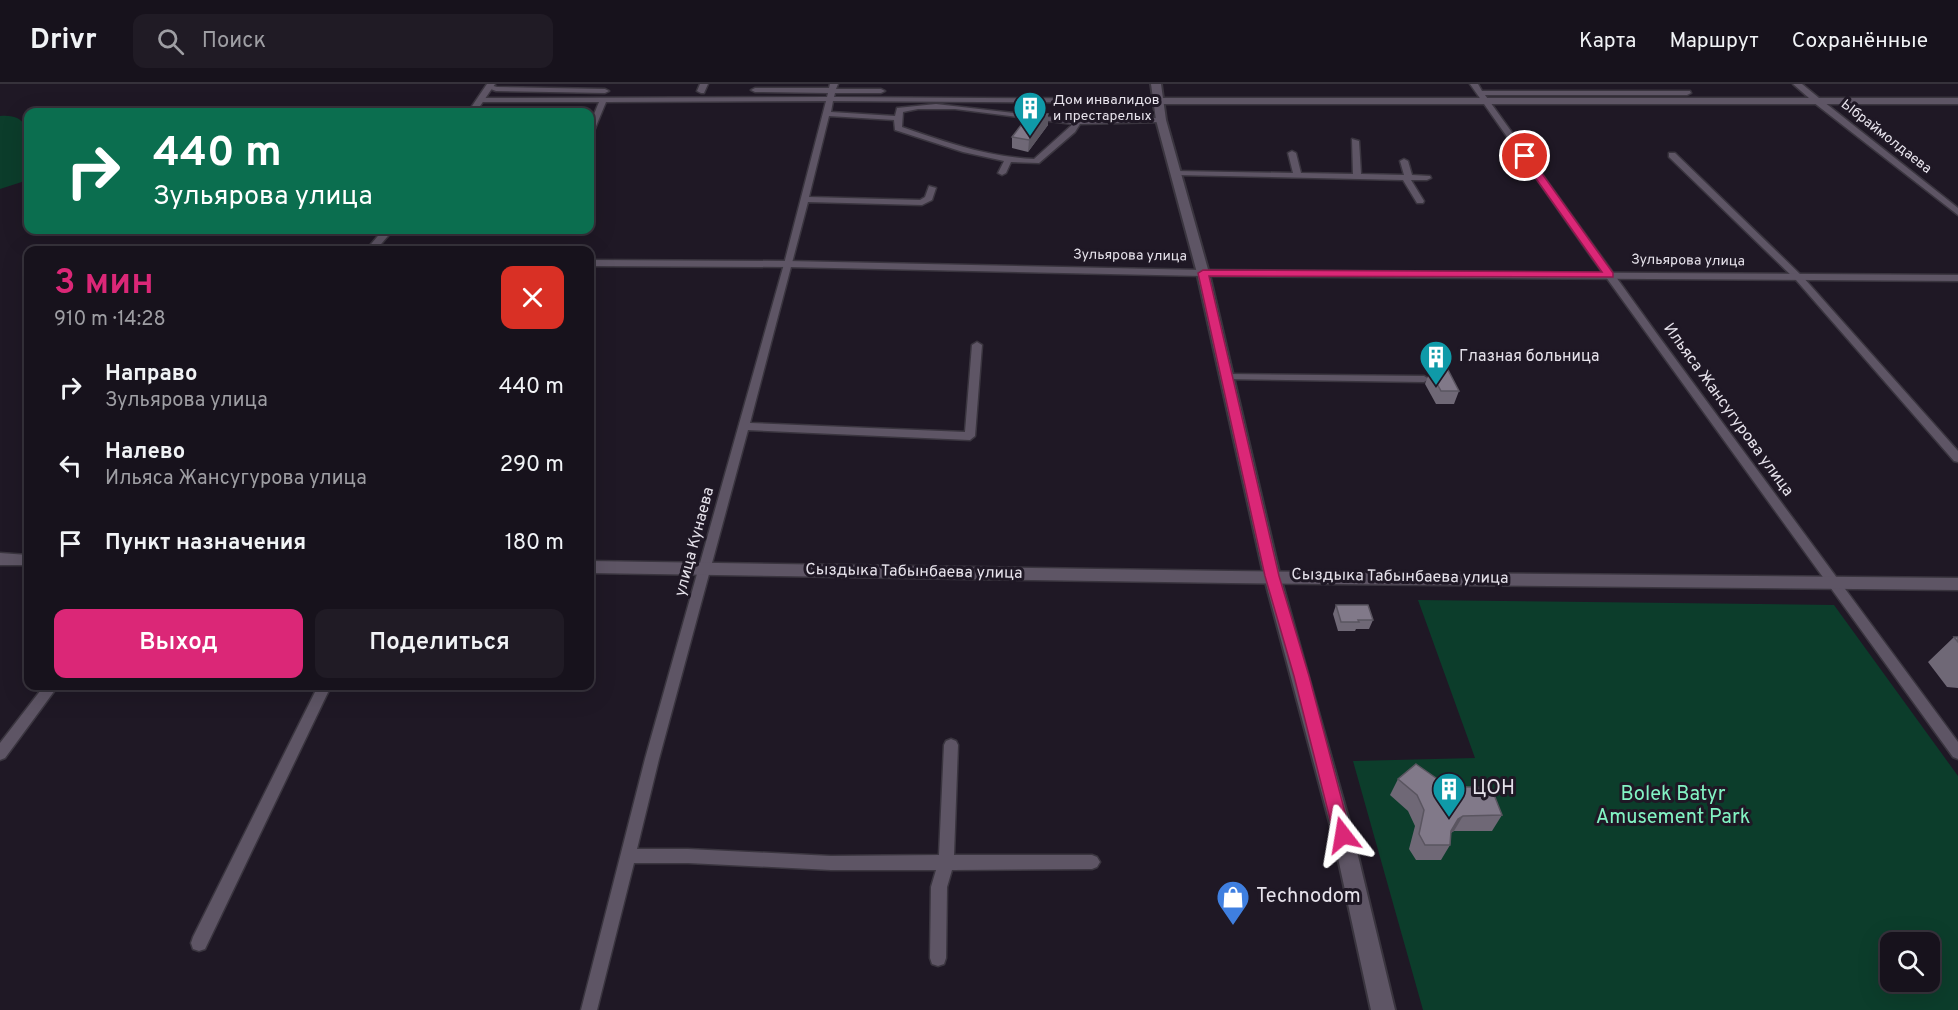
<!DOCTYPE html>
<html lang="ru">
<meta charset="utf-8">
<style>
body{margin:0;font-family:Overpass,sans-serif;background:#201b25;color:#f1f3f6;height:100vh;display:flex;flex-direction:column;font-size:22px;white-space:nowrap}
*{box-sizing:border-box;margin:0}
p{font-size:20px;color:#9e9ea3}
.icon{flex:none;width:33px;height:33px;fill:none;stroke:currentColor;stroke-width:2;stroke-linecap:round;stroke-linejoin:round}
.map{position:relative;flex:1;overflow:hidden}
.sheet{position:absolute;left:24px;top:162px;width:570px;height:444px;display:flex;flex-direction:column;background:#17121c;border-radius:12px;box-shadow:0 6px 24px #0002,0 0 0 2px #36323b}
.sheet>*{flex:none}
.banner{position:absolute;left:24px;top:24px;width:570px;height:126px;border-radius:12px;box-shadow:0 6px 24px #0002,0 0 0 2px #36323b;background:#0b6e4f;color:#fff;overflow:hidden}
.controls{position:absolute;left:1880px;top:848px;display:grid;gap:12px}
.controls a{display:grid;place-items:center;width:60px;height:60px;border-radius:12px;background:#17121c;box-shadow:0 6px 24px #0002,0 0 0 2px #36323b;font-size:30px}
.pin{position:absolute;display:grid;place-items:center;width:51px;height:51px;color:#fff;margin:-26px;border:3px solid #fff;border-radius:50%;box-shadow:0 2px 6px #0007}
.me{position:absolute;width:66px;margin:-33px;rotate:346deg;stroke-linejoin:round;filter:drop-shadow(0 0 4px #0008)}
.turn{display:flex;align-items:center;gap:21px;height:126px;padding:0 30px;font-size:27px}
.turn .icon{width:78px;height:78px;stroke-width:2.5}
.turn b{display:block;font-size:42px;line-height:51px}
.round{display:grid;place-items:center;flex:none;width:63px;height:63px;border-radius:12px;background:#201b25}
.overview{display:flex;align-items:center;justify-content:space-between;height:102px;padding:0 30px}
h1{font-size:36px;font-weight:600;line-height:45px;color:#db2777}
.primary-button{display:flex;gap:12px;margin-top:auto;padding:12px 30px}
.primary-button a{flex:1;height:69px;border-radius:12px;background:#db2777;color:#fff;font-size:24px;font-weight:600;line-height:69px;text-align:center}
.primary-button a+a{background:#201b25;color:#f1f3f6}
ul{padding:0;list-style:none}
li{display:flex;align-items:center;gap:18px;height:78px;padding:0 30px}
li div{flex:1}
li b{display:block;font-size:22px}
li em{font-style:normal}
header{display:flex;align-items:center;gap:36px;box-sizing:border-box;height:84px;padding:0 30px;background:#17121c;border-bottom:2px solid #36323b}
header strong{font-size:28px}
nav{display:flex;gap:33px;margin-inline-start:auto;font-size:21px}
.search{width:420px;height:54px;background:#201b25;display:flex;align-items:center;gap:15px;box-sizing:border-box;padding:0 21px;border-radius:12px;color:#9e9ea3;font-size:22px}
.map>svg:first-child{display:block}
.green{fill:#0c3d2b;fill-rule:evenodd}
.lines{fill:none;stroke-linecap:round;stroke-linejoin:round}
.minor-casing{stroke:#3a353f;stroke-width:3}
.tertiary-casing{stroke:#3a353f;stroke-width:3}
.secondary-casing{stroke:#3a353f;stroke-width:4}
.minor{fill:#5e5565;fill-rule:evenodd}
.tertiary{fill:#5e5565;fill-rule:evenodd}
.secondary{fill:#5e5565;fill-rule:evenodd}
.wall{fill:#6f6876}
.shaded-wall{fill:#5a5560}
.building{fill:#817989;stroke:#5a5560;stroke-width:1.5}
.route{fill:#db2777;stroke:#8e194d;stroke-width:1.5}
.labels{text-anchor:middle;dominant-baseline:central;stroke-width:6;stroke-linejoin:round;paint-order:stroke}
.far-poi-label{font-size:14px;fill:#e6e2eb;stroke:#1f1825;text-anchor:start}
.far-street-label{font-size:14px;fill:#e6e2eb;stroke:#1f1825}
.poi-label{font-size:16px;fill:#e6e2eb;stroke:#1f1825;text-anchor:start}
.street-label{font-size:16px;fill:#e6e2eb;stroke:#1f1825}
.near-poi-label{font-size:20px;fill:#e6e2eb;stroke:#1f1825;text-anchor:start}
.near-park-label{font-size:20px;fill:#83f4c4;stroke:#1f1825}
</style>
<header>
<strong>Drivr</strong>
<div class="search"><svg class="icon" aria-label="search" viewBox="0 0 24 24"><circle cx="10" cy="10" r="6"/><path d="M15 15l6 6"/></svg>Поиск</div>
<nav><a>Карта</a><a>Маршрут</a><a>Сохранённые</a></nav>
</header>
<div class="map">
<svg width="1958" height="926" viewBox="0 0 1958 926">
<rect width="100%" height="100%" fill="#1f1825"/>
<path class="green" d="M0,32C39,28 29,69 28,96L0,105Z
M1418,516L1834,521L1958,692V926H1423L1353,677L1475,674ZM1890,858H1929V897H1890Z"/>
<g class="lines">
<defs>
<path id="minor" d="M700,0H708L704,9H701L697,7Z
M830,0H838L836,5H881L885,7L881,9H835L834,13L1159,15L1163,17L1159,19L833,17L831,28L895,32L897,24L936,20L1065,35L1161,34L1165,36L1161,38L1080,40L1075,48L1039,79L1011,78L1006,89L1002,91L998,89L1004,77L963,68L895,46L894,36L829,32L809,113L920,116L925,113L929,102L936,104L932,116L922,121L808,118L750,339L965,348L972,261L977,258L982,261L975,352L970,356L748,346L659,675L637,765H688L831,772L939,771L944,661L946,657L951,655L956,657L958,661L954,771H1092L1097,773L1100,778L1097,783L1092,785L952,786L947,803L946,874L944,880L938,882L932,880L930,874L931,803L936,786H831L688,779H634L597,926H581L645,675L784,180L826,17L606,18L594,47L590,49V40L599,18H481L477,16L481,14L827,13L828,9L755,8L751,6L755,4H829ZM918,25H955L1073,40L1034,75C988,73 945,58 902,43L903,28Z
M1470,0H1478L1482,7H1690L1691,9L1687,11H1485L1657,250L1958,658V675L1953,673L1590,171Z
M490,1L497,3L605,5L609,7L605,9L496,7L488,4V2Z
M1813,14H1819L1958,124V131L1813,18Z
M1352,55L1359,57L1361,90L1404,91L1400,77L1404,75L1408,77L1412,91L1430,92L1431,94L1427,96H1411L1424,117L1423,119H1417L1403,96L1176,91L1172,89L1176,87L1293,89L1288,69L1292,67L1296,69L1301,89L1353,90Z
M1669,69H1675L1802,192L1958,367V378L1954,377L1796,196L1669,73Z
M1228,290L1424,292L1429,295L1424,298L1224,295V291Z
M44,602H58L5,674L0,676V659Z
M318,602H331L205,865L199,867L193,865L191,859L193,853Z"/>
<path id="tertiary" d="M487,0H495L476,28H468Z
M1793,0H1802L1819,14H1958V20H1159L1154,17L1159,14H1809Z
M383,146H393L376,166H366Z
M590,176L788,177L1203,186L1958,191V197L1203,192L788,183L590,182Z
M0,469L28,471V481H0Z
M590,477L1230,487L1958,494V506L1230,499L590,489Z"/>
<path id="secondary" d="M1151,0H1161L1166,36L1209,189L1280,492L1353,751L1395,926H1371L1333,751L1264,492L1197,189L1156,36Z"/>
</defs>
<use href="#minor" class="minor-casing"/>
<use href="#tertiary" class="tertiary-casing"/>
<use href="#secondary" class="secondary-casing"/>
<use href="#minor" class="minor"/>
<use href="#tertiary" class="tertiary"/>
<use href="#secondary" class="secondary"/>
</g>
<path class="wall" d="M1048,30V41L1028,68L1012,64V53Z
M1430,287L1459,307L1454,320H1436L1425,300Z
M1336,521L1373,536L1369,545H1356L1355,547H1338L1333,530Z
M1954,553H1958V604L1947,603L1928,578Z
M1398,695L1449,703L1502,731L1492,747H1454L1451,749L1450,761L1441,776H1416L1409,765L1415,742L1408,727L1390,711Z"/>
<path class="shaded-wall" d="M1048,30V41L1028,68L1029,56Z
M1463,732L1454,747L1448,751L1458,735Z"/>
<path class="building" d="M1032,27L1048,30L1029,56L1012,53Z
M1436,282H1446L1459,307H1441L1430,287Z
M1336,521H1368L1373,536H1358L1359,538H1341Z
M1954,553H1958V558Z
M1416,680L1449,703H1491L1502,731L1463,732L1458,735L1451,747L1450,761H1425L1419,750L1424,726L1417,711L1398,695Z"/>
<path class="route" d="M1522,70H1528L1613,189V193L1209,192L1279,492L1309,592L1351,751L1349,757L1343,759L1337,757L1334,751L1294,592L1265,492L1198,189L1203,186L1602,188L1520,72Z"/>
<defs>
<symbol id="building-pin" viewBox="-11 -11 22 30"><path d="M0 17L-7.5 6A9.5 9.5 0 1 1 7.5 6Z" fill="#0f9aa8" stroke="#1f1825"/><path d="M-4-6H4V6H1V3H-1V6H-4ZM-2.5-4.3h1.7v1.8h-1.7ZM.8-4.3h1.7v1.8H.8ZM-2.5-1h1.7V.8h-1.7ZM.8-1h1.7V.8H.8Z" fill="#fff"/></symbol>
<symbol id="shop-pin" viewBox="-11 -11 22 30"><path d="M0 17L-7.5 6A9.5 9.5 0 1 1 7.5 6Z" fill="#3f7fe0" stroke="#1f1825"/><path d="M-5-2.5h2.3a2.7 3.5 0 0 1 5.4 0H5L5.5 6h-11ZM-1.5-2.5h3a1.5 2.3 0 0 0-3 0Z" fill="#fff"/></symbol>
</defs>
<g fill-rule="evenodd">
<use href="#building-pin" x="1011" y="5" width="38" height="52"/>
<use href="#building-pin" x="1417" y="254" width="38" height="52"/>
<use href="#building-pin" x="1430" y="686" width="38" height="52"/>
<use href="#shop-pin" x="1214" y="794" width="38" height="52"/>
</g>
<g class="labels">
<g class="far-poi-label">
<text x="1053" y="16">Дом инвалидов<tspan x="1053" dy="16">и престарелых</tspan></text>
</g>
<g class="far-street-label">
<text transform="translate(1886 53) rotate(38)">Ыбраймолдаева</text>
<text transform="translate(1130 172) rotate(1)">Зульярова улица</text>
<text transform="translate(1688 177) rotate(1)">Зульярова улица</text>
</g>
<g class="poi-label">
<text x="1459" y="273">Глазная больница</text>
</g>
<g class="street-label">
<text transform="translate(1728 326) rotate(54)">Ильяса Жансугурова улица</text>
<text transform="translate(695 458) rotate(-75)">улица Кунаева</text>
<text transform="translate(914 488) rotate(1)">Сыздыка Табынбаева улица</text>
<text transform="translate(1400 493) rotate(1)">Сыздыка Табынбаева улица</text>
</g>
<g class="near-poi-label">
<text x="1472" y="705">ЦОН</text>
<text x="1256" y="813">Technodom</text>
</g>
<g class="near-park-label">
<text x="1673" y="711">Bolek Batyr<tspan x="1673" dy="23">Amusement Park</tspan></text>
</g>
</g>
</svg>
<div class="controls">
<a><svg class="icon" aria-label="search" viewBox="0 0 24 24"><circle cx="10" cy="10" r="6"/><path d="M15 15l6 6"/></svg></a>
</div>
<div class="pin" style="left:1525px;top:72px;background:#d93025"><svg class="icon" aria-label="arrive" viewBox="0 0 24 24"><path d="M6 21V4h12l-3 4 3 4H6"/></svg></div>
<svg class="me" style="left:1343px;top:751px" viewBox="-20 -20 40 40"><path d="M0-17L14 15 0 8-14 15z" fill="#db2777" stroke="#fff" stroke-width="4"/></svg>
<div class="banner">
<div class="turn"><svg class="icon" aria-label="right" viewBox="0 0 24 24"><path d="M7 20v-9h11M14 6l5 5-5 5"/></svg><div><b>440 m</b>Зульярова улица</div></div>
</div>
<section class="sheet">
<div class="overview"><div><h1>3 мин</h1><p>910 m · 14:28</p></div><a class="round" style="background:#d93025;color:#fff"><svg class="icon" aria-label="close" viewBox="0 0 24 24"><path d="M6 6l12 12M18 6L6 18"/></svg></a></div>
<ul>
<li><svg class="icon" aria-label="right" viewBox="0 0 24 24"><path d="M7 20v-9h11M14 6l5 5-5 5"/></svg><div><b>Направо</b><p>Зульярова улица</p></div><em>440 m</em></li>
<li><svg class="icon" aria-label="left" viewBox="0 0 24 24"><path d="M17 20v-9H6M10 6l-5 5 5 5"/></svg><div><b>Налево</b><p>Ильяса Жансугурова улица</p></div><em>290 m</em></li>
<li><svg class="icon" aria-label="arrive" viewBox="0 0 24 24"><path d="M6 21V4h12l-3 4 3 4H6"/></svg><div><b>Пункт назначения</b></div><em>180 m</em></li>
</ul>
<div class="primary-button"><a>Выход</a><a>Поделиться</a></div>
</section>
</div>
